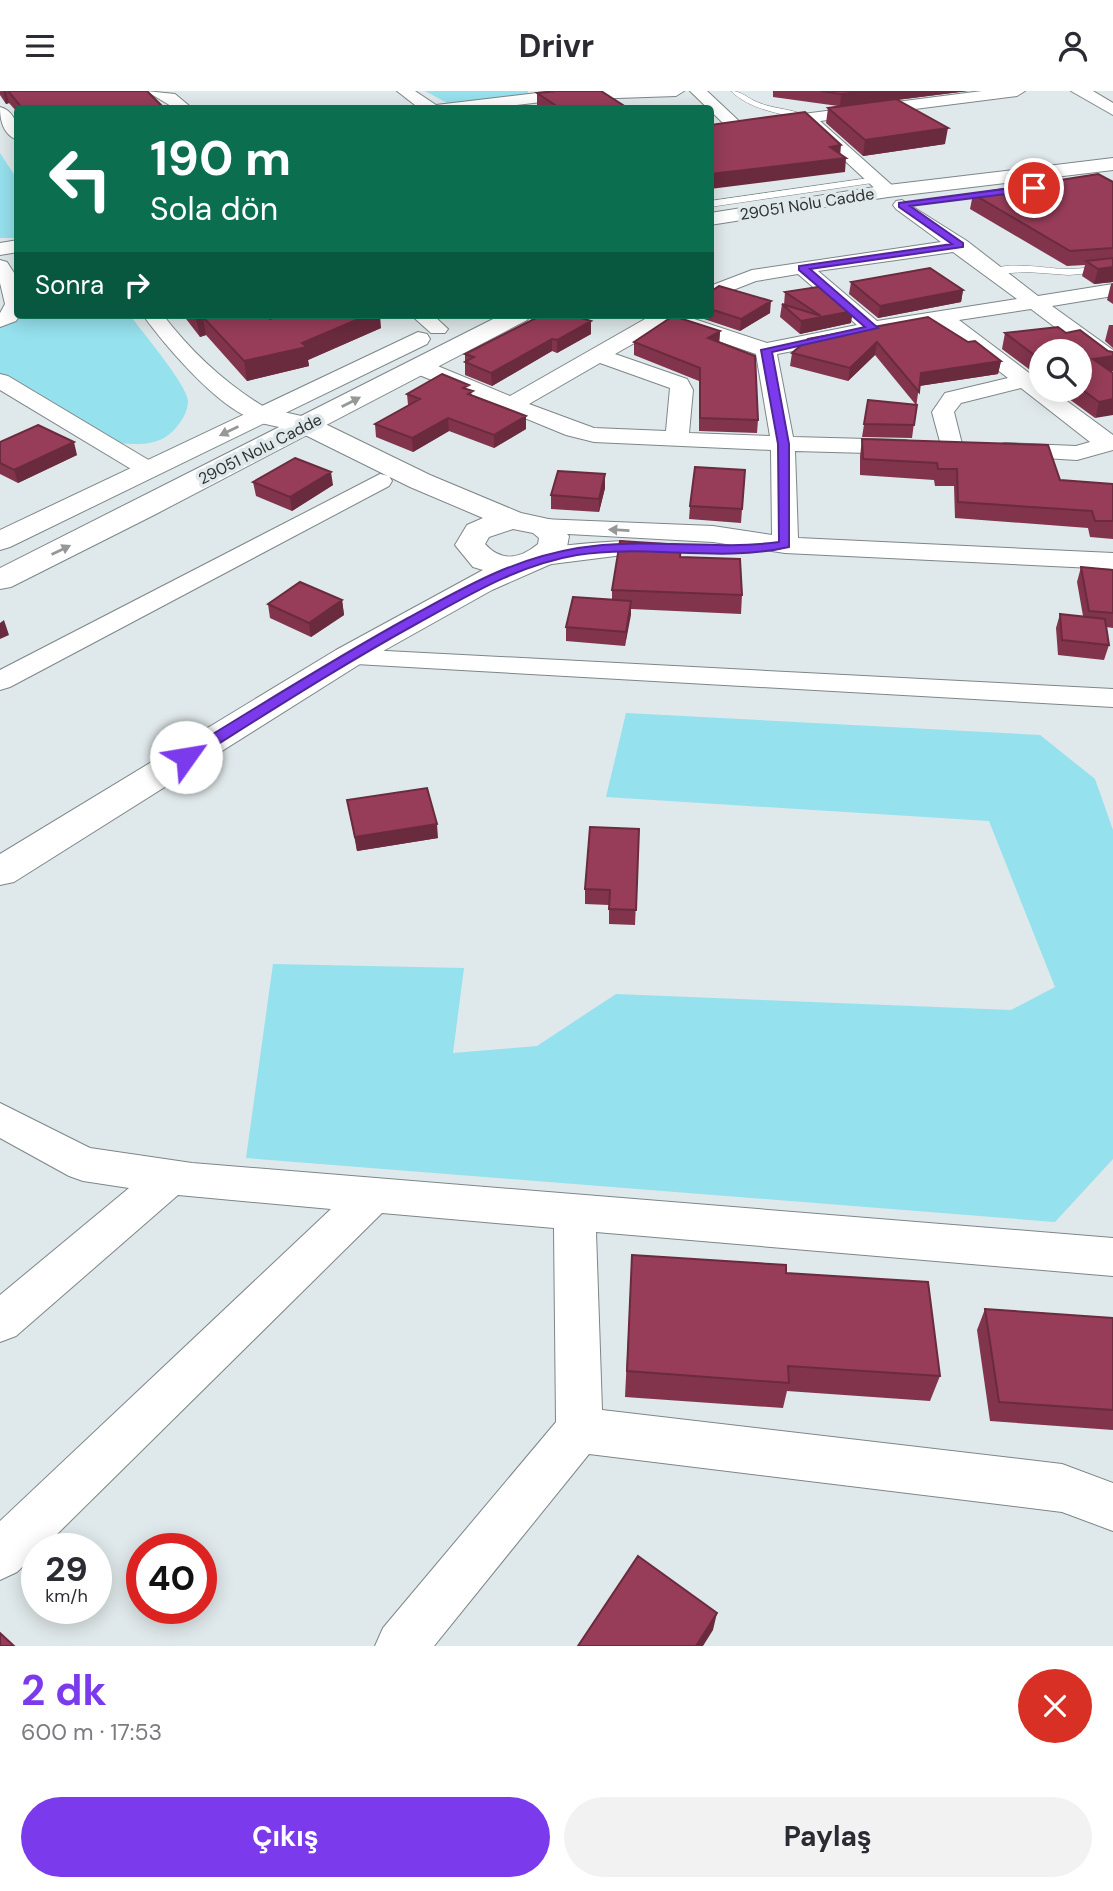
<!DOCTYPE html>
<html lang="tr">
<meta charset="utf-8">
<style>
body{margin:0;font-family:"DM Sans",sans-serif;background:#f2f2f3;color:#2b2b33;height:100vh;display:flex;flex-direction:column;font-size:26px;white-space:nowrap}
*{box-sizing:border-box;margin:0}
p{font-size:23px;color:#7c7c81}
.icon{flex:none;width:38px;height:38px;fill:none;stroke:currentColor;stroke-width:2;stroke-linecap:round;stroke-linejoin:round}
.map{position:relative;height:1555px;overflow:hidden}
.panel{display:flex;flex-direction:column;background:#fff;flex:1}
.panel>*{flex:none}
.guide{position:absolute;left:14px;top:14px;width:700px;height:214px;border-radius:7px;box-shadow:0 4px 18px #0003;background:#0b6e4f;color:#fff;overflow:hidden}
.buttons{position:absolute;left:1029px;top:248px;display:grid;gap:14px}
.buttons a{display:grid;place-items:center;width:63px;height:63px;border-radius:50%;background:#fff;box-shadow:0 4px 18px #0003;font-size:35px}
.speed{position:absolute;left:21px;top:1442px;display:flex;gap:14px;font-size:35px;font-weight:700;text-align:center}
.speed>*{display:grid;place-content:center;width:91px;height:91px;border-radius:50%;background:#fff;box-shadow:0 4px 18px #0003;line-height:1}
.speed small{font-size:18px;font-weight:400}
.speed .limit{border:10px solid #d22;background:#fff;color:#111}
.pin{position:absolute;display:grid;place-items:center;width:60px;height:60px;color:#fff;margin:-30px;border:4px solid #fff;border-radius:50%;box-shadow:0 2px 7px #0007}
.me{position:absolute;width:77px;margin:-38px;rotate:58deg;stroke-linejoin:round;filter:drop-shadow(0 0 5px #0008)}
.turn{display:flex;align-items:center;gap:24px;height:147px;padding:0 21px;font-size:32px}
.turn .icon{width:91px;height:91px;stroke-width:2.5}
.turn b{display:block;font-size:49px;line-height:60px}
.then{display:flex;align-items:center;height:66px;padding:0 21px;background:#0003;gap:14px;font-size:26px}
.round{display:grid;place-items:center;flex:none;width:74px;height:74px;border-radius:37px;background:#f2f2f3}
.head{display:flex;align-items:center;justify-content:space-between;height:119px;padding:0 21px}
h1{font-size:42px;font-weight:700;line-height:52px;color:#7c3aed}
.button{display:flex;gap:14px;margin-top:auto;padding:14px 21px}
.button a{flex:1;height:80px;border-radius:42px;background:#7c3aed;color:#fff;font-size:28px;font-weight:700;line-height:80px;text-align:center}
.button a+a{background:#f2f2f3;color:#2b2b33}
header{display:flex;justify-content:space-between;align-items:center;height:91px;padding:0 21px;background:#fff;font-size:32px;font-weight:700}
.map>svg:first-child{display:block}
.green{fill:#95e1ed}
.lines{fill:none;stroke-linecap:round;stroke-linejoin:round}
.lane-casing{stroke:#7e8688;stroke-width:1}
.street-casing{stroke:#7e8688;stroke-width:2}
.secondary-casing{stroke:#7e8688;stroke-width:2}
.primary-casing{stroke:#7e8688;stroke-width:2}
.lane{fill:#fff;fill-rule:evenodd}
.street{fill:#fff;fill-rule:evenodd}
.secondary{fill:#fff;fill-rule:evenodd}
.primary{fill:#fff;fill-rule:evenodd}
.wall{fill:#82344d}
.shaded-wall{fill:#6a2b3e}
.building{fill:#973d59;stroke:#6a2b3e;stroke-width:2}
.oneway{fill:#969898}
.route{fill:#7c3aed;stroke:#51269a;stroke-width:2}
.labels{text-anchor:middle;dominant-baseline:central;stroke-width:7;stroke-linejoin:round;paint-order:stroke}
.far-street-label{font-size:16px;fill:#2e3132;stroke:#dfe8ea}
</style>
<header><svg class="icon" aria-label="menu" viewBox="0 0 24 24"><path d="M4 6h16M4 12h16M4 18h16"/></svg>Drivr<svg class="icon" aria-label="person" viewBox="0 0 24 24"><circle cx="12" cy="8" r="4"/><path d="M4 21q1-7 8-7t8 7"/></svg></header>
<div class="map">
<svg width="1113" height="1555" viewBox="0 0 1113 1555">
<rect width="100%" height="100%" fill="#dfe8ea"/>
<path class="green" d="M425,0H528V3L451,14Z
M0,62L17,88V147H0Z
M25,224H130C141,240 187,293 188,310C188,321 181,331 174,339C159,355 138,354 118,352L0,284V235Z
M626,622L1040,644L1095,688L1113,739V1068L1055,1131L246,1067L273,873L464,877L453,962L537,955L616,903L1011,919L1055,896L989,730L606,706Z"/>
<g class="lines">
<defs>
<path id="lane" d="M731,0C742,0 747,7 757,11C775,19 796,17 812,28L808,30C782,22 751,20 731,0Z
M876,86L881,89L879,91L710,116V110Z
M1113,174V180L1069,184L1027,181L994,183L989,180C1006,169 1047,178 1067,178C1083,178 1098,175 1113,174Z"/>
<path id="street" d="M146,0L175,3L193,18H176Z
M397,0H415L436,14L554,0H684L676,5L559,9L483,18H420Z
M690,0H707L740,31L982,0H1025L1017,5L820,30L894,96L897,100L888,105L882,104L804,32L710,45V35L724,33Z
M0,16C15,20 18,35 18,49C3,44 0,29 0,16Z
M902,109L967,150L1038,205L1113,193V205L1052,215L1113,259V275L1105,274L1031,218L959,229L1041,291V299H1052L1113,344V359L1077,369L997,364L993,359L997,354L1005,352L1076,355L1090,351L1021,297L961,312L954,321L963,357L959,362H943L932,321L945,302L1008,287L938,233L777,263L793,346L905,349L913,351L917,356L913,361L905,363L795,360L798,447L1113,462V478L785,462L713,451L532,441L528,436L532,431L541,428L713,435L772,444L771,359L594,351L566,344L412,281L409,276L412,271H428L510,305L652,224H682L767,252L857,234L798,183L756,190L710,208V195L752,179L941,151L896,118L893,114L896,110ZM953,161L1017,208L877,230L818,180ZM668,233L756,263L770,345L689,342L693,299L687,288L615,263ZM600,272L670,297L666,340L594,337L529,313Z
M18,149V161L0,164V152Z
M0,169L7,171L18,188V224H20L16,230L0,236V222L5,213L0,192Z
M143,224H163C193,263 227,294 269,319L272,324L269,329C234,338 162,251 143,224Z
M411,224H433L448,238L445,242H431Z
M0,283L8,285L157,374L161,379L157,384L149,386L141,384L0,299Z
M380,383L389,385L392,390L389,395L10,596L0,599V579Z
M622,450L631,453L635,458L631,463L544,474L535,472L531,466L535,460C564,453 592,452 622,450Z
M348,558L1113,598V616L338,572L334,566L338,560Z
M0,1012L90,1057L192,1072L1113,1147V1185L596,1141L602,1319L1062,1373L1113,1392V1440L1062,1421L589,1363L434,1555H375L383,1537L556,1331L554,1137L382,1122L42,1458H37V1462L17,1481L0,1489V1430L331,1118L178,1104L16,1245L0,1251V1204L129,1097L83,1090L69,1085L0,1047Z"/>
<path id="secondary" d="M1071,0H1093L1113,12V24Z
M261,316L315,328L430,384L521,422L553,429L569,445L567,456L551,473L492,499L360,573L14,791L0,794V763L336,559L483,479L473,476L455,454L467,434L483,427L410,396L297,340L252,330L248,324L252,318ZM513,438L533,442L539,447L538,453C520,468 501,471 485,453L489,446Z"/>
<path id="primary" d="M1113,67V79L888,106L710,134V122L888,94Z
M501,224H531L527,229L154,424L11,496L0,498V477Z
M418,241L427,243L430,248L427,253L10,456L0,459V439Z"/>
</defs>
<use href="#lane" class="lane-casing"/>
<use href="#street" class="street-casing"/>
<use href="#secondary" class="secondary-casing"/>
<use href="#primary" class="primary-casing"/>
<use href="#lane" class="lane"/>
<use href="#street" class="street"/>
<use href="#secondary" class="secondary"/>
<use href="#primary" class="primary"/>
</g>
<path class="wall" d="M0,0H147L165,18H18V22L9,12L6,13L0,4Z
M773,0H968L897,9L945,53L863,65L826,32L828,17L838,15L773,6Z
M537,2L629,18H540L537,15Z
M1113,91V191L1094,193L1082,185L1085,174L1067,175L970,118L973,103Z
M851,191L963,199L961,211L878,227L849,203Z
M1113,192V213L1107,209L1111,193Z
M710,201L770,222L740,240L692,224H710Z
M785,201L851,232L800,243L780,226L782,213L784,214Z
M183,224H266L270,228L381,237L308,269L309,275L247,290L206,244L200,246Z
M591,230V243L557,262L552,260L492,295L465,284V263Z
M1109,234H1113V257L1105,250Z
M720,240L719,252L758,329L757,342L699,340V290L634,264V251Z
M1005,242H1066L1108,260L1111,280L1095,327L1057,299H1080V261H1041V287L1002,258Z
M808,248L968,251L1001,270L998,283L919,295L912,347L862,346L868,309L916,314L875,264L848,290L790,275L792,262Z
M469,299L473,305L526,338L494,357L449,340L413,361L376,346L375,333L408,314L407,303Z
M862,348L1060,389L1113,393V448L1090,446L1088,437L955,427L954,395H935L934,389L860,384V365Z
M0,351L77,364L18,392L0,383Z
M605,383V397L599,421L551,418V404Z
M253,391L333,394L292,420L256,405Z
M690,415L742,418L741,432L689,428Z
M680,466L742,504L741,523L631,518L625,555L566,550V536L612,509V499Z
M1081,476L1113,479V537L1106,536L1109,554L1104,569L1058,564L1056,537L1060,523L1083,525L1077,491Z
M342,509L344,524L311,546L270,527L268,513Z
M347,709L438,747L357,760Z
M639,738L635,834L609,833V814L585,813V798Z
M632,1164L786,1182L940,1285L930,1310L787,1300L783,1317L625,1306Z
M985,1218L1113,1227V1339L990,1330L977,1239Z"/>
<path class="shaded-wall" d="M3,0H6L9,12L6,13Z
M866,0H968L840,16L841,3Z
M948,37L945,53L863,65L865,49Z
M841,54L840,67H846L845,81L710,98V83L830,56Z
M1113,176V191L1094,193L1098,178Z
M963,199L961,211L878,227L880,215Z
M771,210L770,222L740,240L741,228Z
M853,220L851,232L800,243L801,230Z
M368,224H380L381,237L308,269L309,275L247,290L244,270L302,252Z
M203,226L206,244L200,246L196,227Z
M591,230V243L557,262V249Z
M720,240L719,253L708,247Z
M552,248V260L492,295L491,282Z
M877,251L875,264L848,290L850,277Z
M1113,265V280L1089,284L1093,268Z
M1001,270L998,283L919,295L921,282Z
M1113,308V324L1095,327L1099,311Z
M526,325V338L494,357V344Z
M448,327L449,340L413,361L412,347Z
M74,351L77,364L18,392L14,379Z
M331,381L333,394L292,420L290,406Z
M605,383V397L599,421V408Z
M342,509L344,524L311,546L309,532Z
M631,510V524L625,555L626,541Z
M4,529L9,544L0,548V532Z
M437,733L438,747L357,760L355,746Z
M717,1522L713,1539L703,1555H696Z"/>
<path class="building" d="M8,0H147L165,18H23Z
M557,0H601L629,18H561L537,2Z
M821,0H866L841,3Z
M896,8L948,37L865,49L828,17Z
M805,21L841,54L830,56L846,67L710,83V34Z
M1098,83L1113,91V157L1070,160L973,103Z
M1113,167V176L1098,178L1086,170Z
M930,177L963,199L880,215L851,191Z
M719,195L771,210L741,228L710,218V201Z
M824,195L853,220L801,230L782,213L821,225L785,201Z
M194,224H266L270,228L280,224H368L302,252L307,256L244,270L203,226L196,227Z
M542,224H572L591,230L557,249L552,248L491,282L465,271L474,266L465,263Z
M673,225L720,240L708,247L755,265L758,329L700,327V277L634,251Z
M928,226L968,251L975,250L1001,270L921,282L919,301L877,251L850,277L792,262L808,248Z
M1058,236L1066,242L1080,239L1108,260L1113,261V265L1093,268L1113,282V308L1099,311L1080,297V261H1041V269L1005,242Z
M442,283L469,294L463,297L473,300L468,303L526,325L494,344L448,327L412,347L375,333L420,308L407,303Z
M868,309L917,314L914,334L864,333Z
M38,334L74,351L14,379L0,372V351Z
M862,348L1048,354L1060,389L1113,393V430H1095L1092,420L958,411L957,378H938L937,372L863,368Z
M295,367L331,381L290,406L253,391Z
M695,376L745,379L742,418L690,415Z
M558,380L605,383L599,408L551,404Z
M620,450L681,454L680,466L740,468L742,504L612,499Z
M1081,476L1113,479V522L1089,520Z
M300,491L342,509L309,532L268,513Z
M573,506L631,510L626,541L566,536Z
M1060,523L1105,528L1109,554L1062,549Z
M427,697L437,733L355,746L347,709Z
M590,736L639,738L636,819L609,818L610,799L585,798Z
M632,1164L786,1174V1182L928,1191L940,1285L788,1275L789,1292L627,1280Z
M985,1218L1113,1227V1319L999,1311Z
M638,1465L717,1522L696,1555H578Z
M0,1542L14,1555H0Z"/>
<defs><path id="oneway-solid" d="M-6-.8H1V-3.2L6.5 0L1 3.2V.8H-6Z" transform="scale(1.75)"/></defs>
<g class="oneway">
<use href="#oneway-solid" transform="translate(351 311) rotate(-27)"/>
<use href="#oneway-solid" transform="translate(229 340) rotate(154)"/>
<use href="#oneway-solid" transform="translate(619 439) rotate(-177)"/>
<use href="#oneway-solid" transform="translate(61 459) rotate(-26)"/>
</g>
<path class="route" d="M1034,94L1037,99L910,115L963,152V156L810,178L878,237L772,261L789,353V456C720,472 647,453 577,464C518,474 469,504 418,532C340,575 266,623 191,670H180L178,666L180,663C256,617 330,570 408,527C465,496 512,468 578,457C644,446 712,460 779,451L778,353L761,259L865,236L799,179V175L952,153L899,116V112Z"/>
<g class="labels">
<g class="far-street-label">
<text transform="translate(807 113) rotate(-9)">29051 Nolu Cadde</text>
<text transform="translate(260 358) rotate(-27)">29051 Nolu Cadde</text>
</g>
</g>
</svg>
<div class="buttons">
<a><svg class="icon" aria-label="search" viewBox="0 0 24 24"><circle cx="10" cy="10" r="6"/><path d="M15 15l6 6"/></svg></a>
</div>
<div class="speed"><div>29<small>km/h</small></div><div class="limit">40</div></div>
<div class="pin" style="left:1034px;top:97px;background:#d93025"><svg class="icon" aria-label="arrive" viewBox="0 0 24 24"><path d="M6 21V4h12l-3 4 3 4H6"/></svg></div>
<svg class="me" style="left:186px;top:666px" viewBox="-20 -20 40 40"><circle r="19" fill="#fff"/><path d="M0-13L10 11 0 6-10 11z" fill="#7c3aed"/></svg>
<div class="guide">
<div class="turn"><svg class="icon" aria-label="left" viewBox="0 0 24 24"><path d="M17 20v-9H6M10 6l-5 5 5 5"/></svg><div><b>190 m</b>Sola dön</div></div>
<div class="then">Sonra<svg class="icon" aria-label="right" viewBox="0 0 24 24"><path d="M7 20v-9h11M14 6l5 5-5 5"/></svg></div>
</div>
</div>
<section class="panel">
<div class="head"><div><h1>2 dk</h1><p>600 m · 17:53</p></div><a class="round" style="background:#d93025;color:#fff"><svg class="icon" aria-label="close" viewBox="0 0 24 24"><path d="M6 6l12 12M18 6L6 18"/></svg></a></div>
<div class="button"><a>Çıkış</a><a>Paylaş</a></div>
</section>
